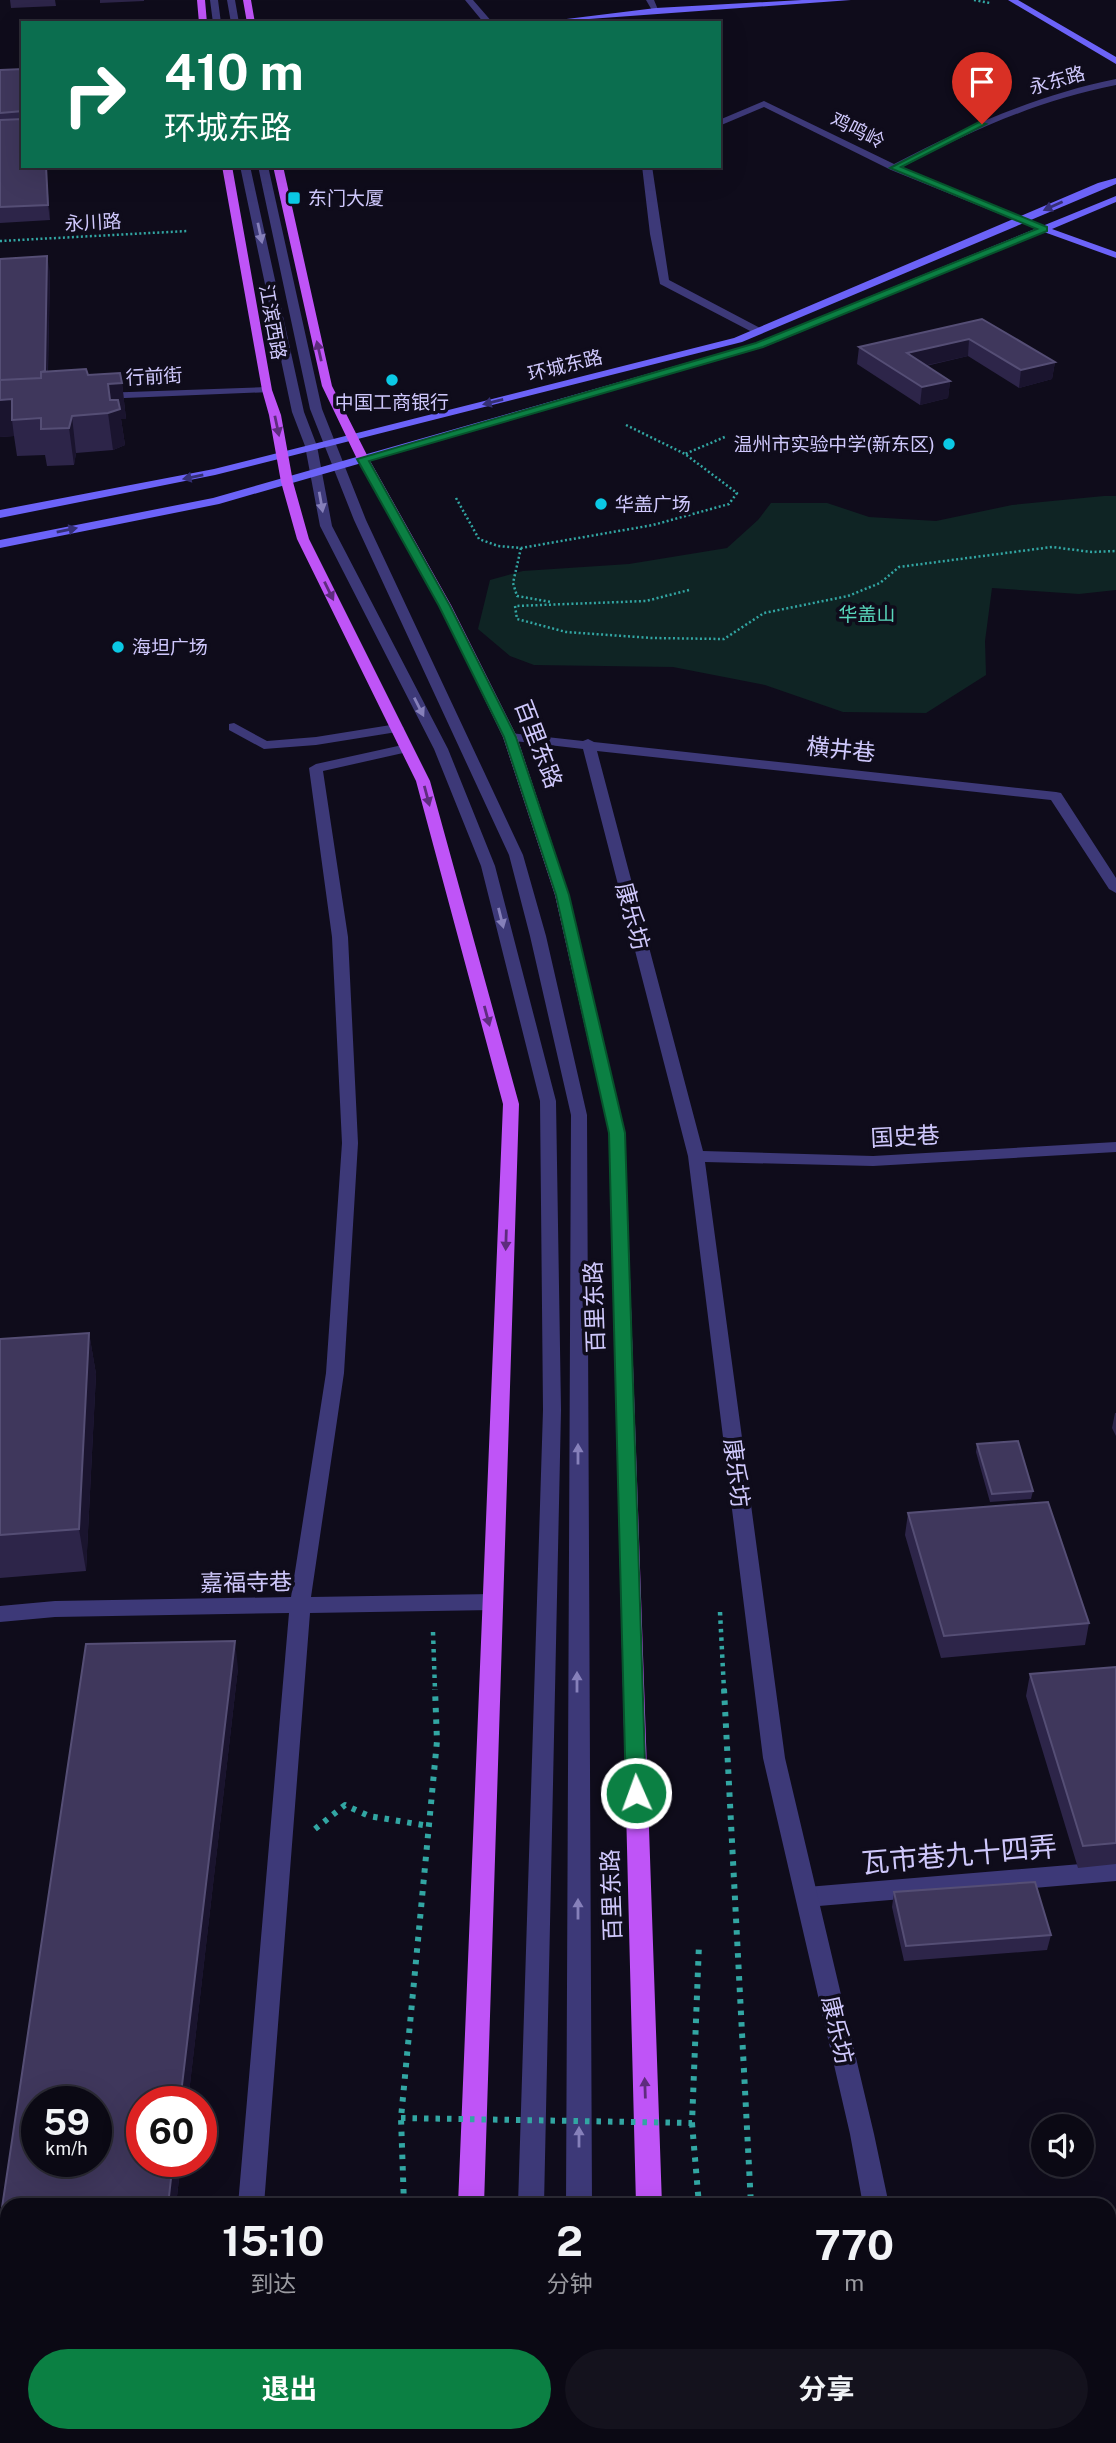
<!DOCTYPE html>
<html lang="zh">
<meta charset="utf-8">
<style>
body{margin:0;font-family:"Public Sans","Noto Sans SC",sans-serif;background:#14121d;color:#f1f3f6;height:100vh;display:flex;flex-direction:column;font-size:26px;white-space:nowrap}
*{box-sizing:border-box;margin:0}
p{font-size:23px;color:#9a9aa0}
.icon{flex:none;width:38px;height:38px;fill:none;stroke:currentColor;stroke-width:2;stroke-linecap:round;stroke-linejoin:round}
.map{position:relative;flex:1;overflow:hidden}
.side{position:absolute;left:0px;top:2198px;width:1116px;height:245px;display:flex;flex-direction:column;background:#0b0914;border-radius:21px 21px 0 0;box-shadow:0 7px 28px #0002,0 0 0 2px #2b2a34}
.side>*{flex:none}
.hud{position:absolute;left:21px;top:21px;width:700px;height:147px;border-radius:0px;box-shadow:0 7px 28px #0002,0 0 0 2px #2b2a34;background:#0b6e4f;color:#fff;overflow:hidden}
.buttons{position:absolute;left:1031px;top:2114px;display:grid;gap:14px}
.buttons a{display:grid;place-items:center;width:63px;height:63px;border-radius:50%;background:#0b0914;box-shadow:0 7px 28px #0002,0 0 0 2px #2b2a34;font-size:35px}
.speed{position:absolute;left:21px;top:2086px;display:flex;gap:14px;font-size:35px;font-weight:700;text-align:center}
.speed>*{display:grid;place-content:center;width:91px;height:91px;border-radius:50%;background:#0b0914;box-shadow:0 7px 28px #0002,0 0 0 2px #2b2a34;line-height:1}
.speed small{font-size:18px;font-weight:400}
.speed .limit{border:10px solid #d22;background:#fff;color:#111}
.pin{position:absolute;display:grid;place-items:center;width:60px;height:60px;color:#fff;margin:-72px -30px;border-radius:50% 50% 50% 0;rotate:-45deg;box-shadow:0 0 7px #0007}
.pin .icon{rotate:45deg}
.me{position:absolute;width:77px;margin:-38px;rotate:358deg;stroke-linejoin:round;filter:drop-shadow(0 0 5px #0008)}
.turn{display:flex;align-items:center;gap:24px;height:147px;padding:0 28px;font-size:32px}
.turn .icon{width:91px;height:91px;stroke-width:2.5}
.turn b{display:block;font-size:49px;line-height:60px}
.eta{display:flex;justify-content:space-evenly;align-items:center;height:119px;text-align:center}
.eta b{font-size:42px;font-weight:700;line-height:49px}
.button{display:flex;gap:14px;margin-top:auto;padding:14px 28px}
.button a{flex:1;height:80px;border-radius:42px;background:#0b8043;color:#fff;font-size:28px;font-weight:700;line-height:80px;text-align:center}
.button a+a{background:#14121d;color:#f1f3f6}
.map>svg:first-child{display:block}
.green{fill:#0f2424}
.lines{fill:none;stroke-linecap:round;stroke-linejoin:round}
.path-far2{stroke:#32a6a3;stroke-width:2.5;stroke-dasharray:2 2.5;stroke-linecap:butt}
.path-far1{stroke:#32a6a3;stroke-width:4.5;stroke-dasharray:3.5 5;stroke-linecap:butt}
.path{stroke:#32a6a3;stroke-width:6;stroke-dasharray:4.5 7;stroke-linecap:butt}
.lane{fill:#3d3978;fill-rule:evenodd}
.street{fill:#3d3978;fill-rule:evenodd}
.secondary{fill:#6c63f8;fill-rule:evenodd}
.primary{fill:#bf54f7;fill-rule:evenodd}
.path-bridge{stroke:#32a6a3;stroke-width:6;stroke-dasharray:4.5 7;stroke-linecap:butt}
.wall{fill:#2d2549}
.shaded-wall{fill:#1a142e}
.building{fill:#3f375c;stroke:#554e75;stroke-width:2;fill-rule:evenodd}
.oneway{fill:#342f73}
.oneway2{fill:#8680ba}
.oneway3{fill:#5e2c7e}
.route{fill:#0b8043;stroke:#07532c;stroke-width:2}
.poi-dot{fill:#0bc9e5;stroke:#0f0c1b;stroke-width:2.5}
.labels{text-anchor:middle;dominant-baseline:central;stroke-width:7;stroke-linejoin:round;paint-order:stroke}
.far-street-label{font-size:19px;fill:#cfc8fc;stroke:#0f0c1b}
.far-poi-label{font-size:19px;fill:#cfc8fc;stroke:#0f0c1b;text-anchor:start}
.far-park-label{font-size:19px;fill:#59d7bc;stroke:#0f0c1b}
.street-label{font-size:23px;fill:#cfc8fc;stroke:#0f0c1b}
.near-street-label{font-size:28px;fill:#cfc8fc;stroke:#0f0c1b}
</style>
<div class="map">
<svg width="1116" height="2443" viewBox="0 0 1116 2443">
<rect width="100%" height="100%" fill="#0f0c1b"/>
<path class="green" d="M1104,496H1116V590L1079,594L992,588L985,641L986,675L926,713L843,712L765,685L673,667L534,665L510,656L478,629L490,580L523,571L629,564L727,548L758,520L771,503H827L869,517L936,521L1012,505Z"/>
<g class="lines">
<path class="path-far2" d="M974,0L990,3
M0,241L188,231
M626,425L685,454
M456,498L479,539L498,546L521,548L653,525L729,504L737,493L685,454L727,436
M521,548L513,583L517,596L551,602
M689,590L646,601L515,606L517,619L566,632L652,638L724,639L764,613L848,596L880,583L899,567L1052,547L1092,552L1116,551"/>
<path class="path-far1" d="M720,1612L724,1690
M433,1632L435,1690"/>
<path class="path" d="M724,1689L751,2205
M315,1829L345,1805L369,1816L429,1826
M692,2123L699,2205
M404,2205L401,2118L437,1741L435,1689
M721,2436L722,2443
M763,2436L764,2443
M817,2443L842,2436"/>
<path class="lane" d="M210,0H218L221,23H213Z
M227,0H235L239,23H231Z
M465,0H473L493,23H484Z
M240,166H250L304,412L317,446L332,526L448,749L495,866L556,1101L561,1410L544,2205H518L543,1410L540,1101L481,866L434,749L320,526L305,446L292,412Z
M258,166H268L322,409L366,520L523,855L546,936L587,1115L592,2205H566L571,1115L530,936L509,855L354,520L310,409Z
M234,723L267,741L316,737L397,724L404,728L397,732L316,745L264,749L229,730V724Z
M1116,1861V1881L807,1907L799,1904L796,1897L799,1890L807,1887Z
M514,2436H542V2443H514Z
M566,2436H594V2443H566Z"/>
<path class="street" d="M646,0H654L659,12H653Z
M1116,79V85C1039,100 970,131 901,168L1025,218V222L1022,223L891,170L764,107L719,126V120L764,101L894,164C965,127 1037,95 1116,79Z
M642,166H652L669,280L762,329V333H754L660,284L650,234Z
M267,387L271,388V392L101,399L95,396L101,393Z
M510,733L583,741L588,739L594,742L1056,792L1061,793L1116,878V893L1109,889L1051,800L597,751L703,1151L873,1156L1116,1142V1152L873,1166L705,1162L785,1758L874,2134L889,2205H863L850,2134L763,1758L688,1156L583,749L505,740L503,737Z
M407,744L412,745V751L323,771L348,937L358,1143L344,1373L311,1597L493,1594L500,1596L503,1602L500,1608L493,1610L310,1613L264,2205H238L289,1613L55,1617L0,1622V1606L55,1601L291,1597L326,1373L342,1143L332,937L309,768L316,764Z
M165,2436H198L195,2443H162Z
M907,2436H935L937,2443H909Z"/>
<path class="secondary" d="M802,0H851L534,23L656,8Z
M1008,0H1018L1116,57V64Z
M1116,178V184L742,342L215,475L0,518V510L214,469L734,338L1098,183Z
M1116,196V202L1052,229L1116,252V258L1044,232L764,347L219,504L0,548V540L213,498L756,343Z"/>
<path class="primary" d="M197,0H205L207,23H199Z
M243,0H251L255,23H247Z
M222,166H232L272,390L281,415L293,482L309,539L430,781L519,1104L484,2205H458L503,1104L416,781L297,539L281,482L269,415L262,390Z
M273,166H283L332,386L369,459L451,605L517,737L569,895L625,1133L662,2205H636L609,1133L555,895L503,737L439,605L357,459L322,386Z
M449,2436H477V2443H449Z
M641,2436H669V2443H641Z"/>
<path class="path-bridge" d="M401,2118L692,2123L699,1944"/>
</g>
<path class="wall" d="M10,0H55L56,6L11,8Z
M100,0H144V1L100,3Z
M23,69V166H46L50,220L0,223V70Z
M50,272L48,371L88,375L122,383L126,419H121L125,445L113,450L76,453L74,465L47,466L45,455L17,456L14,436L0,437Z
M982,319L1055,362L1052,379L1019,388L968,356L926,366L950,381L948,398L920,405L857,364L859,347Z
M89,1333L96,1374L86,1571L0,1578V1339Z
M1115,1413H1116V1436L1112,1428Z
M977,1444L1033,1491L1031,1499L990,1502L976,1452Z
M908,1513L1089,1623L1085,1645L941,1658L905,1535Z
M1116,1667V1864L1078,1868L1026,1696L1030,1674Z
M238,1668L176,2205H7V2436H83L76,2443H0V2221Z
M894,1892L1051,1935L1047,1950L904,1961L892,1907Z
M963,2436H1055L1057,2443H964Z"/>
<path class="shaded-wall" d="M46,166L50,220L48,205Z
M47,256L50,272L47,395L45,377Z
M969,339L968,356L905,370L907,353Z
M1055,362L1052,379L1019,388L1021,370Z
M950,381L948,398L920,405L922,387Z
M122,383L126,419H121L125,445L113,450L108,413V384Z
M12,399V420L14,436L0,437V400Z
M72,416L76,453L74,465L69,428Z
M89,1333L96,1374L86,1571L79,1529Z
M235,1641L238,1668L188,2102H180Z
M173,2161H181L176,2205H168Z
M52,2436H83L76,2443H46Z"/>
<path class="building" d="M23,69V111L0,113V70Z
M23,119V166H46L48,205L0,207V120Z
M47,256L45,371L41,372V378L0,380V259Z
M982,319L1055,362L1021,370L969,339L907,353L950,381L922,387L859,347Z
M86,369L88,375L120,373L122,383L108,384L110,400H118L120,409L108,413L72,416L69,428L41,429V418L12,420V399L0,400V380L41,378V372Z
M89,1333L79,1529L0,1535V1339Z
M1018,1441L1033,1491L992,1494L977,1444Z
M1048,1502L1089,1623L944,1636L908,1513Z
M235,1641L180,2102H142V2161H173L168,2205H7V2436H52L46,2443H10L0,2435V2221L86,1644ZM37,2102H96V2161H37Z
M1116,1667V1843L1083,1846L1030,1674Z
M1035,1882L1051,1935L906,1946L894,1892Z
M972,2436H1055L1057,2443H974Z"/>
<defs><path id="oneway-solid" d="M-6-.8H1V-3.2L6.5 0L1 3.2V.8H-6Z" transform="scale(1.75)"/></defs>
<g class="oneway">
<use href="#oneway-solid" transform="translate(1053 206) rotate(156)"/>
<use href="#oneway-solid" transform="translate(493 402) rotate(166)"/>
<use href="#oneway-solid" transform="translate(193 477) rotate(169)"/>
<use href="#oneway-solid" transform="translate(67 530) rotate(-11)"/>
</g>
<g class="oneway2">
<use href="#oneway-solid" transform="translate(260 233) rotate(78)"/>
<use href="#oneway-solid" transform="translate(321 502) rotate(80)"/>
<use href="#oneway-solid" transform="translate(419 707) rotate(63)"/>
<use href="#oneway-solid" transform="translate(501 918) rotate(76)"/>
<use href="#oneway-solid" transform="translate(578 1454) rotate(-90)"/>
<use href="#oneway-solid" transform="translate(577 1682) rotate(-90)"/>
<use href="#oneway-solid" transform="translate(578 1909) rotate(-90)"/>
<use href="#oneway-solid" transform="translate(579 2137) rotate(-90)"/>
</g>
<g class="oneway3">
<use href="#oneway-solid" transform="translate(319 351) rotate(-103)"/>
<use href="#oneway-solid" transform="translate(277 426) rotate(78)"/>
<use href="#oneway-solid" transform="translate(329 591) rotate(64)"/>
<use href="#oneway-solid" transform="translate(427 796) rotate(75)"/>
<use href="#oneway-solid" transform="translate(487 1016) rotate(75)"/>
<use href="#oneway-solid" transform="translate(506 1240) rotate(92)"/>
<use href="#oneway-solid" transform="translate(645 2088) rotate(-92)"/>
</g>
<path class="route" d="M979,122L986,124L901,167L1047,227V231L763,347L369,461L450,606L516,737L569,895L625,1133L646,1793L644,1799L636,1801L629,1799L626,1793L609,1133L556,895L504,737L439,606L357,459L756,343L1037,229L890,168Z"/>
<g class="poi-dot">
<rect x="287" y="191" width="14" height="14" rx="3.5"/>
<circle cx="392" cy="380" r="7"/>
<circle cx="949" cy="444" r="7"/>
<circle cx="601" cy="504" r="7"/>
<circle cx="118" cy="647" r="7"/>
</g>
<g class="labels">
<g class="far-street-label">
<text transform="translate(1057 80) rotate(-16)">永东路</text>
<text transform="translate(858 130) rotate(26)">鸡鸣岭</text>
<text transform="translate(93 222) rotate(-3)">永川路</text>
<text transform="translate(273 322) rotate(80)">江滨西路</text>
<text transform="translate(565 365) rotate(-14)">环城东路</text>
<text transform="translate(154 376) rotate(-3)">行前街</text>
</g>
<g class="far-poi-label">
<text x="308" y="198">东门大厦</text>
<text x="392" y="402" text-anchor="middle">中国工商银行</text>
<text x="935" y="444" text-anchor="end">温州市实验中学(新东区)</text>
<text x="615" y="504">华盖广场</text>
<text x="132" y="647">海坦广场</text>
</g>
<g class="far-park-label">
<text x="867" y="614">华盖山</text>
</g>
<g class="street-label">
<text transform="translate(539 744) rotate(69)">百里东路</text>
<text transform="translate(841 749) rotate(6)">横井巷</text>
<text transform="translate(633 916) rotate(75)">康乐坊</text>
<text transform="translate(905 1136) rotate(-3)">国史巷</text>
<text transform="translate(594 1307) rotate(-92)">百里东路</text>
<text transform="translate(737 1473) rotate(83)">康乐坊</text>
<text transform="translate(246 1582) rotate(-1)">嘉福寺巷</text>
<text transform="translate(611 1895) rotate(-92)">百里东路</text>
<text transform="translate(838 2030) rotate(77)">康乐坊</text>
</g>
<g class="near-street-label">
<text transform="translate(959 1854) rotate(-5)">瓦市巷九十四弄</text>
</g>
</g>
</svg>
<div class="buttons">
<a><svg class="icon" aria-label="sound" viewBox="0 0 24 24"><path d="M4 9h4l5-4v14l-5-4H4zM17 9q2 3 0 6"/></svg></a>
</div>
<div class="speed"><div>59<small>km/h</small></div><div class="limit">60</div></div>
<div class="pin" style="left:982px;top:124px;background:#d93025"><svg class="icon" aria-label="arrive" viewBox="0 0 24 24"><path d="M6 21V4h12l-3 4 3 4H6"/></svg></div>
<svg class="me" style="left:636px;top:1793px" viewBox="-20 -20 40 40"><circle r="17" fill="#0b8043" stroke="#fff" stroke-width="3"/><path d="M0-11L8 9 0 5-8 9z" fill="#fff"/></svg>
<div class="hud">
<div class="turn"><svg class="icon" aria-label="right" viewBox="0 0 24 24"><path d="M7 20v-9h11M14 6l5 5-5 5"/></svg><div><b>410 m</b>环城东路</div></div>
</div>
<section class="side">
<div class="eta">
<div><b>15:10</b><p>到达</p></div>
<div><b>2</b><p>分钟</p></div>
<div><b>770</b><p>m</p></div>
</div>
<div class="button"><a>退出</a><a>分享</a></div>
</section>
</div>
